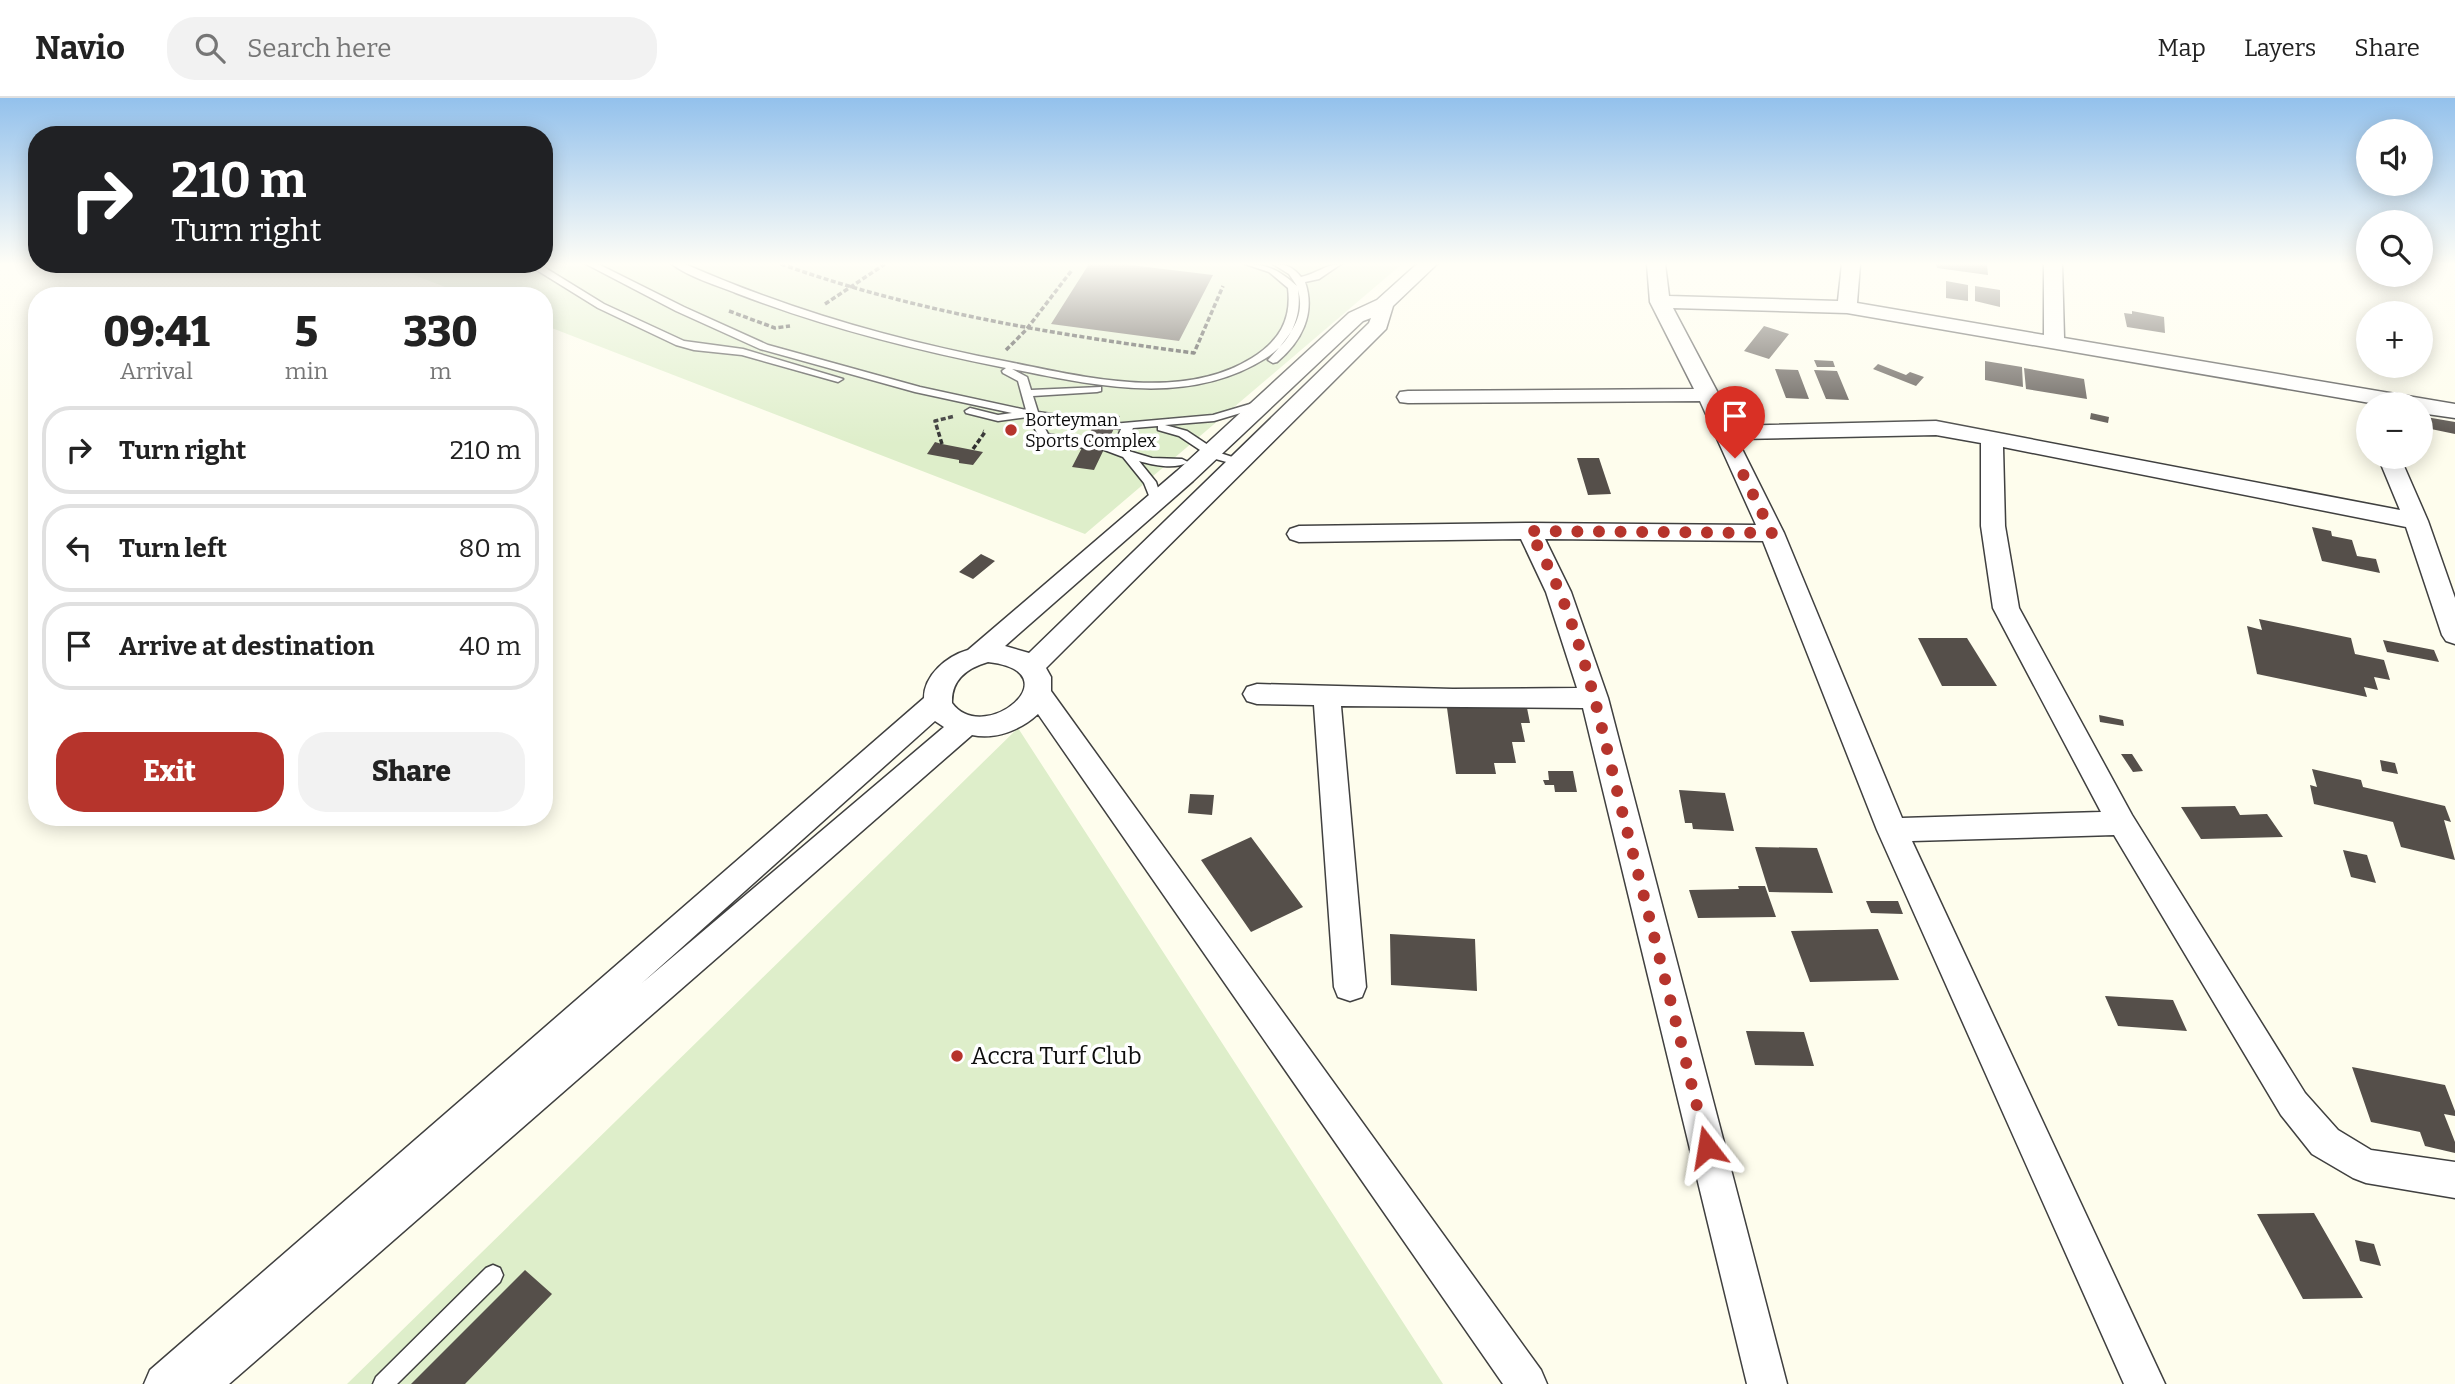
<!DOCTYPE html>
<meta charset="utf-8">
<style>
body{margin:0;font-family:Bitter,serif;background:#f2f2f2;color:#222;height:100vh;display:flex;flex-direction:column;font-size:26px;white-space:nowrap}
*{box-sizing:border-box;margin:0}
p{font-size:23px;color:#767676}
.icon{flex:none;width:38px;height:38px;fill:none;stroke:currentColor;stroke-width:2;stroke-linecap:round;stroke-linejoin:round}
.map{position:relative;flex:1;overflow:hidden}
.panel{position:absolute;left:28px;top:189px;width:525px;height:539px;display:flex;flex-direction:column;background:#fff;border-radius:28px;box-shadow:0 4px 18px #0003}
.panel>*{flex:none}
.hud{position:absolute;left:28px;top:28px;width:525px;height:147px;border-radius:28px;box-shadow:0 4px 18px #0003;background:#202124;color:#fff;overflow:hidden}
.buttons{position:absolute;left:2356px;top:21px;display:grid;gap:14px}
.buttons a{display:grid;place-items:center;width:77px;height:77px;border-radius:50%;background:#fff;box-shadow:0 4px 18px #0003;font-size:35px}
.pin{position:absolute;display:grid;place-items:center;width:60px;height:60px;color:#fff;margin:-72px -30px;border-radius:50% 50% 50% 0;rotate:-45deg;box-shadow:0 0 7px #0007}
.pin .icon{rotate:45deg}
.me{position:absolute;width:77px;margin:-38px;rotate:346deg;stroke-linejoin:round;filter:drop-shadow(0 0 5px #0008)}
.turn{display:flex;align-items:center;gap:24px;height:147px;padding:0 28px;font-size:32px}
.turn .icon{width:91px;height:91px;stroke-width:2.5}
.turn b{display:block;font-size:49px;line-height:60px}
.eta{display:flex;justify-content:space-evenly;align-items:center;height:119px;text-align:center}
.eta b{font-size:42px;font-weight:800;line-height:49px}
.button{display:flex;gap:14px;margin-top:auto;padding:14px 28px}
.button a{flex:1;height:80px;border-radius:28px;background:#b6342c;color:#fff;font-size:28px;font-weight:800;line-height:80px;text-align:center}
.button a+a{background:#f2f2f2;color:#222}
ul{padding:0;list-style:none}
li{display:flex;align-items:center;gap:21px;height:88px;margin:0 14px 10px;padding:0 14px;border:4px solid #e0e0e0;border-radius:28px}
li div{flex:1}
li b{display:block;font-size:26px}
li em{font-style:normal}
header{display:flex;align-items:center;gap:42px;box-sizing:border-box;height:98px;padding:0 35px;background:#fff;border-bottom:2px solid #e0e0e0}
header strong{font-size:33px}
nav{display:flex;gap:38px;margin-inline-start:auto;font-size:24px}
.search{width:490px;height:63px;background:#f2f2f2;display:flex;align-items:center;gap:18px;box-sizing:border-box;padding:0 24px;border-radius:28px;color:#767676;font-size:26px}
.map>svg:first-child{display:block}
.pitch{fill:#deeeca}
.building{fill:#554f4a}
.lines{fill:none;stroke-linecap:round;stroke-linejoin:round}
.lane-casing{stroke:#404040;stroke-width:3}
.street-casing{stroke:#404040;stroke-width:3}
.path{stroke:#2f2f2f;stroke-width:3.5;stroke-dasharray:5 2.5;stroke-linecap:butt}
.lane{fill:#fff;fill-rule:evenodd}
.street{fill:#fff;fill-rule:evenodd}
.route{stroke:#b6342c;stroke-width:12;stroke-dasharray:0 21.6}
.poi-dot{fill:#b6342c;stroke:#fff;stroke-width:2.5}
.labels{text-anchor:middle;dominant-baseline:central;stroke-width:7;stroke-linejoin:round;paint-order:stroke}
.far-poi-label{font-size:18px;fill:#0d0d0d;stroke:#fff;text-anchor:start}
.near-poi-label{font-size:24px;fill:#0d0d0d;stroke:#fff;text-anchor:start}
</style>
<header>
<strong>Navio</strong>
<div class="search"><svg class="icon" aria-label="search" viewBox="0 0 24 24"><circle cx="10" cy="10" r="6"/><path d="M15 15l6 6"/></svg>Search here</div>
<nav><a>Map</a><a>Layers</a><a>Share</a></nav>
</header>
<div class="map">
<svg width="2455" height="1286" viewBox="0 0 2455 1286">
<rect width="100%" height="100%" fill="#fefded"/>
<path class="pitch" d="M386,166H1402L1085,436L544,227V198H468Z
M1018,630L1443,1286H347Z"/>
<path class="building" d="M449,166H471L474,169L458,175Z
M1089,166H1122L1213,177L1179,243L1051,226Z
M1936,166H1987L1988,177L1937,170Z
M1946,183L1968,187V203L1946,200Z
M1975,188L2000,192V209L1975,203Z
M2132,213L2164,219L2165,235L2127,229L2124,215L2132,216Z
M1764,228L1789,236L1769,261L1744,253Z
M1814,262L1833,263L1835,269H1817Z
M1985,263L2022,269L2023,289L1985,282Z
M1878,266L1906,277L1910,274L1924,279L1916,288L1873,271Z
M2024,270L2084,281L2087,301L2026,291Z
M1775,271L1798,272L1809,301L1786,300Z
M1814,272L1837,273L1849,302L1826,301Z
M1100,315L1120,318L1094,372L1072,369Z
M2091,315L2109,319L2108,325L2090,321Z
M2426,319L2455,324V336L2431,331Z
M935,344L942,346L983,354L973,367L959,365V362L927,356Z
M1577,360H1599L1611,396L1588,397Z
M2312,429L2331,433L2332,438L2352,442L2357,458L2376,461L2380,475L2322,463Z
M981,456L995,463L973,481L959,474Z
M2259,521L2351,540L2355,556L2384,562L2390,582L2374,579L2378,592L2364,589L2367,599L2257,576L2247,528L2262,532Z
M1918,540H1967L1997,588H1942Z
M2383,542L2434,552L2439,564L2387,554Z
M1447,610H1527L1530,625H1521L1525,644H1512L1516,665H1494L1496,676H1456Z
M2099,617L2123,622L2124,628L2100,624Z
M2121,656H2132L2143,673L2133,674Z
M2380,662L2395,665L2398,676L2382,673Z
M2312,671L2361,682L2363,689L2445,708L2451,724L2444,722L2455,762L2401,749L2393,724L2314,706L2310,687L2317,689Z
M1548,673H1573L1577,694H1555L1554,687H1545L1543,682H1549Z
M1679,692L1725,695L1734,733L1693,731L1692,725H1685Z
M1190,696L1214,697L1212,717L1188,715Z
M2235,708L2240,717L2267,716L2283,739L2201,741L2181,709Z
M1251,739L1303,809L1251,834L1201,762Z
M1755,749L1817,750L1833,795L1769,794Z
M2343,752L2367,757L2376,785L2351,779Z
M1738,788H1765L1776,819L1698,820L1689,792L1739,791Z
M1866,803H1898L1903,816L1871,815Z
M1878,831L1899,882L1810,884L1791,833Z
M1390,836L1475,841L1477,893L1391,887Z
M2105,898L2173,902L2187,933L2118,928Z
M1746,933L1804,934L1814,968L1755,967Z
M2352,969L2445,987L2455,1013V1018L2444,1016L2455,1044V1055L2425,1048L2420,1034L2371,1024Z
M2314,1115L2363,1200L2303,1201L2257,1116Z
M2355,1142L2374,1146L2381,1168L2360,1163Z
M525,1172L552,1196L465,1286H411Z"/>
<g class="lines">
<defs>
<path id="lane" d="M527,166H539L604,206L684,243L743,251L843,281L838,284L742,257L694,252L676,247L598,210Z
M586,166H598L684,209L768,247L920,289L1026,312L1018,283L1003,275L1002,273L1006,270C914,252 823,229 736,195C716,187 689,179 672,166H685C789,212 897,243 1009,264C1085,279 1181,304 1252,260C1279,243 1292,222 1288,190L1269,174L1245,166C1268,166 1280,173 1297,188L1289,176L1273,166C1286,166 1293,169 1301,179C1316,176 1326,166 1341,166L1319,181L1305,184C1316,216 1301,244 1277,264L1273,265L1268,262C1285,243 1307,221 1298,192C1302,220 1290,245 1266,260C1189,309 1096,288 1012,271L1027,279L1031,292L1101,289V293L1097,294L1033,298L1038,314L1099,323L1100,325L1095,328L1040,321L1048,336L1088,345L1090,347L1084,350L1040,340L1028,319L998,323L966,315L965,313L970,310L998,317L1012,315L915,294L760,251L676,213Z
M1260,303L1264,304V308L1214,323L1165,327L1187,333L1220,355L1245,363L1247,365L1241,368L1212,360L1179,338L1158,332V328L1133,330L1122,351L1152,360L1182,361L1188,364C1176,372 1152,367 1139,363L1156,384L1162,402L1160,405H1152L1144,385L1123,359L1099,350L1105,347L1113,349L1121,331L1112,330V326L1213,317Z
M493,1167L500,1170L503,1177L500,1184L397,1286H373L376,1279L486,1170Z"/>
<path id="street" d="M1417,166H1437L1393,208L1386,231L1046,570L1051,579V593L1541,1272L1547,1286H1503L1038,616C1021,632 995,642 972,637L229,1286H144L150,1272L924,600C924,577 947,558 968,552L1177,373L1349,215L1377,202ZM1371,220L1369,225L1029,555L1005,548L1193,383L1363,223ZM988,564C1075,574 984,649 952,605C951,582 967,570 988,564ZM935,623L944,629L642,885Z
M1647,166H1665L1669,198L1838,203L1842,166H1860L1857,205L2044,237V166H2062L2064,240L2455,306V320L2420,315V306H2376L1847,215L1673,210L1719,297L1731,328L1936,323L2400,412L2378,359H2400L2428,423L2455,500V546L2446,543L2442,537L2406,429L2003,349L2005,428L2019,510L2132,717L2305,995L2338,1032L2371,1052L2455,1064V1100L2366,1085L2353,1080L2312,1056L2281,1017L2114,737L1912,743L2165,1286H2124L1877,732L1763,443L1545,441L1571,494L1608,600L1787,1286H1747L1583,610L1341,608L1366,889L1362,899L1350,903L1338,899L1334,889L1314,607L1257,606L1247,603L1243,596L1247,589L1257,586L1453,591L1577,590L1546,494L1521,441L1299,444L1290,441L1287,436L1290,431L1299,428L1529,425L1756,427L1700,303L1408,305L1400,304L1397,299L1400,294L1408,293L1694,291L1650,204ZM1936,337L1981,345V428L1993,510L2101,714L1902,720L1784,435L1737,341Z"/>
</defs>
<use href="#lane" class="lane-casing"/>
<use href="#street" class="street-casing"/>
<path class="path" d="M781,166C915,214 1053,236 1194,255L1223,188
M825,206L885,166
M729,213L775,230L790,228
M1006,252L1026,232L1072,172
M942,346L935,323L955,318
M973,351L985,334L983,333"/>
<use href="#lane" class="lane"/>
<use href="#street" class="street"/>
</g>
<linearGradient id="sky" x2="0" y2="1"><stop stop-color="#93c1ec"/><stop offset="0.48" stop-color="#fffef7"/><stop offset="1" stop-color="#fffef7" stop-opacity="0"/></linearGradient>
<rect width="2455" height="346" fill="url(#sky)"/>
<g class="lines">
<path class="route" d="M1707,1049C1679,935 1650,822 1621,709C1598,616 1579,516 1529,433L1772,435L1735,360"/>
</g>
<g class="poi-dot">
<circle cx="1011" cy="332" r="7"/>
<circle cx="957" cy="958" r="7"/>
</g>
<g class="labels">
<g class="far-poi-label">
<text x="1025" y="322">Borteyman<tspan x="1025" dy="21">Sports Complex</tspan></text>
</g>
<g class="near-poi-label">
<text x="971" y="958">Accra Turf Club</text>
</g>
</g>
</svg>
<div class="buttons">
<a><svg class="icon" aria-label="sound" viewBox="0 0 24 24"><path d="M4 9h4l5-4v14l-5-4H4zM17 9q2 3 0 6"/></svg></a>
<a><svg class="icon" aria-label="search" viewBox="0 0 24 24"><circle cx="10" cy="10" r="6"/><path d="M15 15l6 6"/></svg></a>
<a>+</a>
<a>−</a>
</div>
<div class="pin" style="left:1735px;top:360px;background:#d93025"><svg class="icon" aria-label="arrive" viewBox="0 0 24 24"><path d="M6 21V4h12l-3 4 3 4H6"/></svg></div>
<svg class="me" style="left:1707px;top:1049px" viewBox="-20 -20 40 40"><path d="M0-17L14 15 0 8-14 15z" fill="#b6342c" stroke="#fff" stroke-width="4"/></svg>
<div class="hud">
<div class="turn"><svg class="icon" aria-label="right" viewBox="0 0 24 24"><path d="M7 20v-9h11M14 6l5 5-5 5"/></svg><div><b>210 m</b>Turn right</div></div>
</div>
<section class="panel">
<div class="eta">
<div><b>09:41</b><p>Arrival</p></div>
<div><b>5</b><p>min</p></div>
<div><b>330</b><p>m</p></div>
</div>
<ul>
<li><svg class="icon" aria-label="right" viewBox="0 0 24 24"><path d="M7 20v-9h11M14 6l5 5-5 5"/></svg><div><b>Turn right</b></div><em>210 m</em></li>
<li><svg class="icon" aria-label="left" viewBox="0 0 24 24"><path d="M17 20v-9H6M10 6l-5 5 5 5"/></svg><div><b>Turn left</b></div><em>80 m</em></li>
<li><svg class="icon" aria-label="arrive" viewBox="0 0 24 24"><path d="M6 21V4h12l-3 4 3 4H6"/></svg><div><b>Arrive at destination</b></div><em>40 m</em></li>
</ul>
<div class="button"><a>Exit</a><a>Share</a></div>
</section>
</div>
